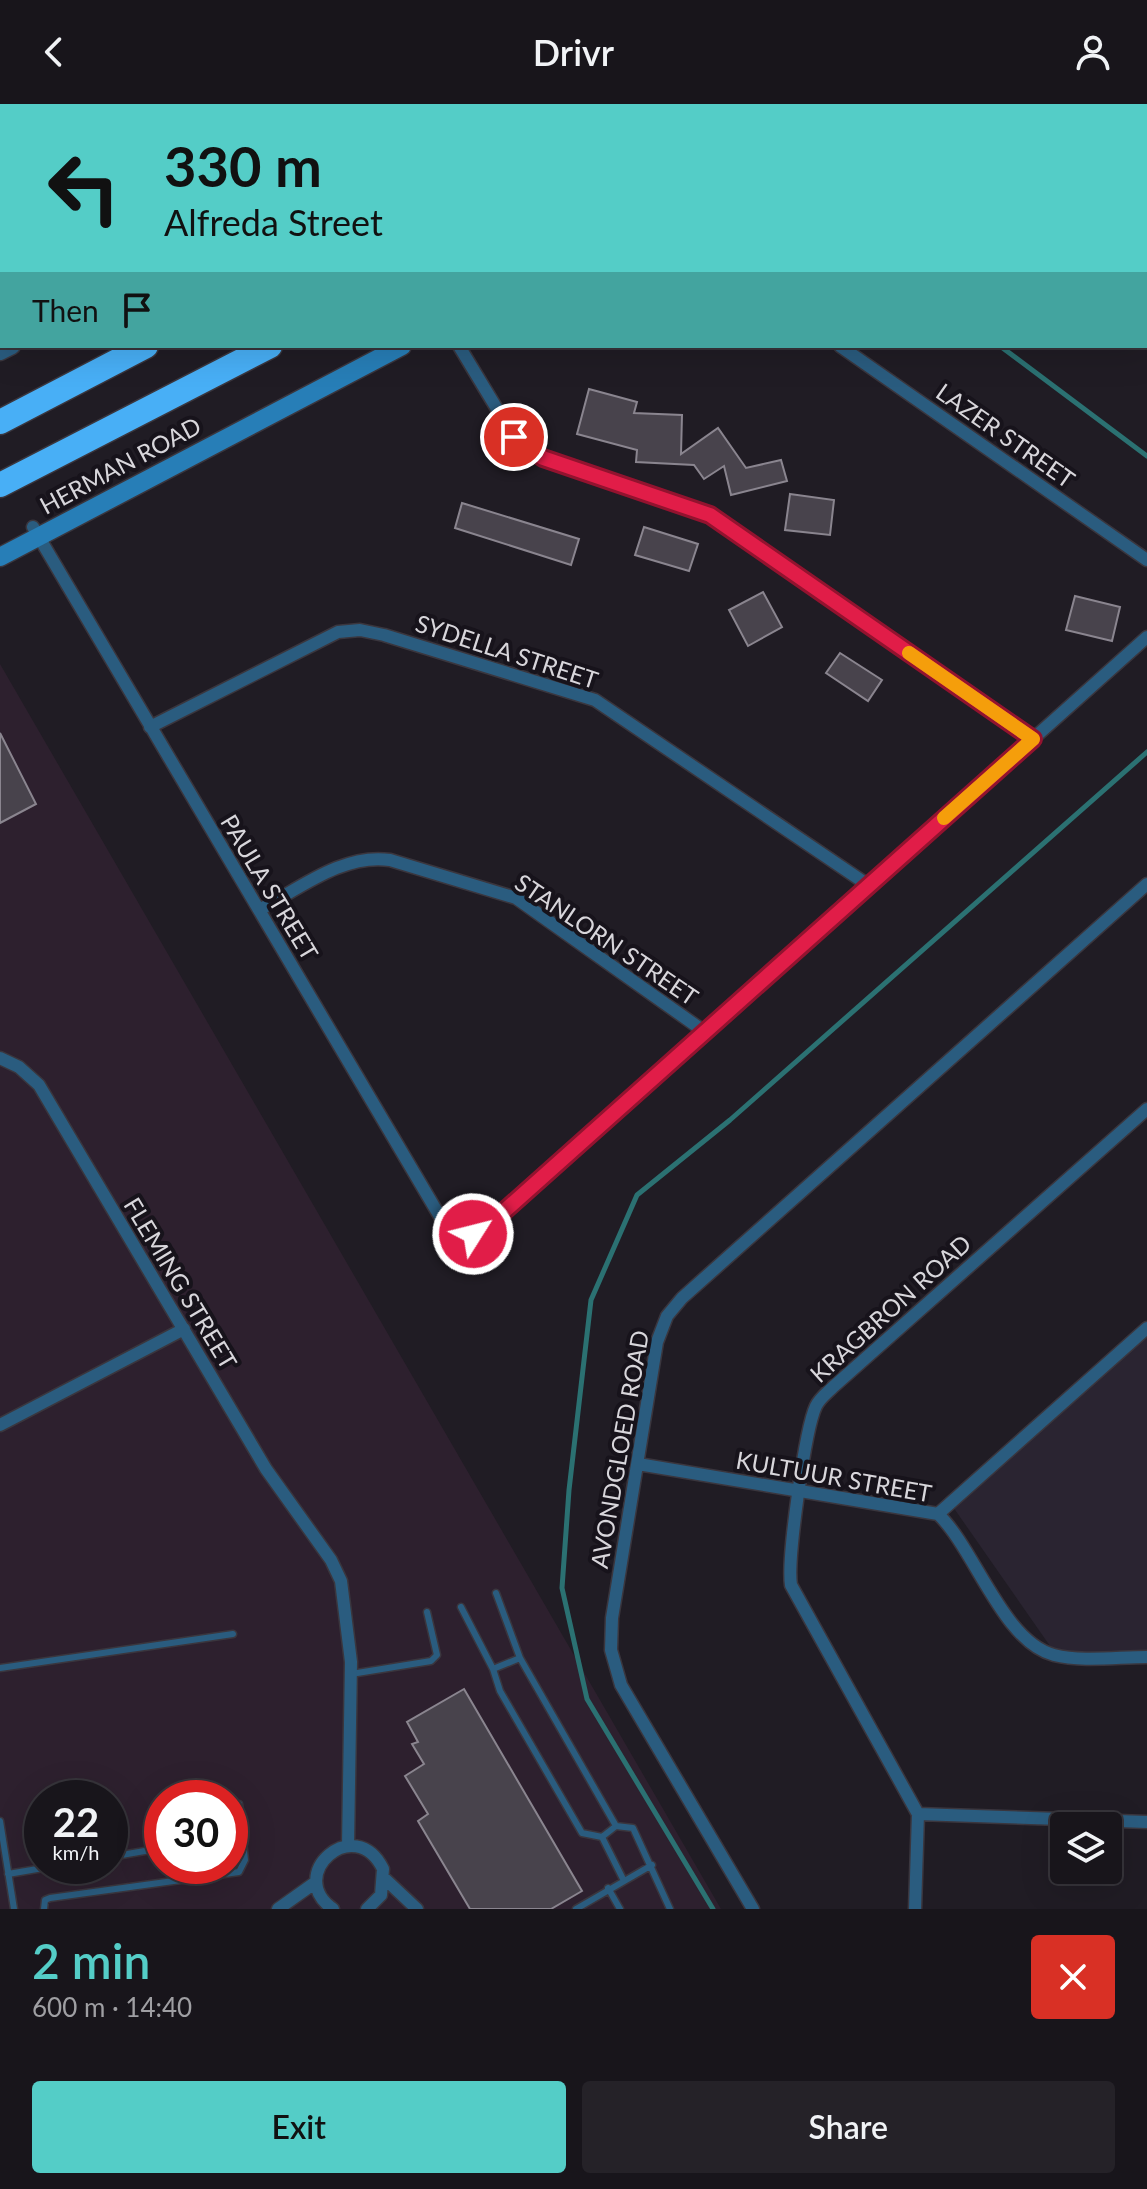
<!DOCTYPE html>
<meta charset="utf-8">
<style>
body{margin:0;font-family:Lato,sans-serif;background:#252228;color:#f1f3f6;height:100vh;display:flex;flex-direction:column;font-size:30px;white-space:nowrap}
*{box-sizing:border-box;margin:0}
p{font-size:26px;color:#9f9fa3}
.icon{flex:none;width:44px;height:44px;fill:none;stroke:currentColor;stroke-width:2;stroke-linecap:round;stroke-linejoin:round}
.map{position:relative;height:1805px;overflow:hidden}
.details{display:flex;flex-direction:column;background:#18151b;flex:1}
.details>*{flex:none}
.top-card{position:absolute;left:0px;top:0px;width:1148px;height:244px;box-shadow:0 8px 32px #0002,0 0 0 2px #36343a;background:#54cdc7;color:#111;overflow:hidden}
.buttons{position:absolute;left:1050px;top:1708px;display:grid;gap:16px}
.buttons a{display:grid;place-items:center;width:72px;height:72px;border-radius:8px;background:#18151b;box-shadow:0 8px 32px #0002,0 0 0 2px #36343a;font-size:40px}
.speed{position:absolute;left:24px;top:1676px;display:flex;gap:16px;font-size:40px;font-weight:700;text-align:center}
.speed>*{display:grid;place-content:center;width:104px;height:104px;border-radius:50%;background:#18151b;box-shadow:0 8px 32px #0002,0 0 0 2px #36343a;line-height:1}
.speed small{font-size:20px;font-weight:400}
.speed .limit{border:12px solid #d22;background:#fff;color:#111}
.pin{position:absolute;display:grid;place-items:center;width:68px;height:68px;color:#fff;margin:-34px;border:4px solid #fff;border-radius:50%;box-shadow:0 2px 8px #0007}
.me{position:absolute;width:88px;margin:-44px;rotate:54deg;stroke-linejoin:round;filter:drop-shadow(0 0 6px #0008)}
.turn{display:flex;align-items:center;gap:28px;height:168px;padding:0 32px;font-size:36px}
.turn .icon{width:104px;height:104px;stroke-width:2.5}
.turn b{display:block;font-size:56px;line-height:68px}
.then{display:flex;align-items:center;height:76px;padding:0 32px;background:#0003;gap:16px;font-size:30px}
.round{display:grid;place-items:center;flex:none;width:84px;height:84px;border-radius:8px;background:#252228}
.summary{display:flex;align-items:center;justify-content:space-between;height:136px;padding:0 32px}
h1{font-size:48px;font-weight:600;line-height:60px;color:#54cdc7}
.cta{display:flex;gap:16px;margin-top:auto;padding:16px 32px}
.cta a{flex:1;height:92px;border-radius:8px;background:#54cdc7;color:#111;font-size:32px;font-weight:600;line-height:92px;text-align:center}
.cta a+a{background:#252228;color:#f1f3f6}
header{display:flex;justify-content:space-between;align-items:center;height:104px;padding:0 32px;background:#18151b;font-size:36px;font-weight:600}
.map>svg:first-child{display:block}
.built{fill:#2a2431}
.industrial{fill:#2d202e;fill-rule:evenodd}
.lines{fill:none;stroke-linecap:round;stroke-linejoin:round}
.stream{stroke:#2b7172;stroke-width:5}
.building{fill:#48434c;stroke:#8a858f;stroke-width:2}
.service-casing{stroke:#3a363e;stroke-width:9}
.minor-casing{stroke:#3a363e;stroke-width:15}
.tertiary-casing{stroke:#3a363e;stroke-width:19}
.secondary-casing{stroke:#3a363e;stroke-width:21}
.motorway-casing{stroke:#3a363e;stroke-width:27}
.service{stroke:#2a5c7f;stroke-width:6}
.minor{stroke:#2a5c7f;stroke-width:12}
.tertiary{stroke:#2a5c7f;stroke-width:16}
.secondary{stroke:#277eb7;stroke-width:18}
.motorway{stroke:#48aff6;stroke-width:24}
.route-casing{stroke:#92132f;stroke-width:20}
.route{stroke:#e11d48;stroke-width:14}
.slow{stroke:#f59e0b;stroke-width:14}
.labels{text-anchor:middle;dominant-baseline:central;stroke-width:8;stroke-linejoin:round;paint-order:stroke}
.street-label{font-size:24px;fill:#d8d6db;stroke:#17131b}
</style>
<header><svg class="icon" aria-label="back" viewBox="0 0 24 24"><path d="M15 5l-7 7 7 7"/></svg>Drivr<svg class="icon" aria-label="person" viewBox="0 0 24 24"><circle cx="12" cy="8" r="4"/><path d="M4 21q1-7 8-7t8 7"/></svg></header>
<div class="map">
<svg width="1147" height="1805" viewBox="0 0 1147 1805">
<rect width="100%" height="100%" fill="#201c24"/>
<path class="built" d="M1147,1231V1555L1057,1552L951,1400Z"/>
<path class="industrial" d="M0,560L721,1805H0ZM42,1694H110V1762H42ZM162,1694H230V1762H162Z"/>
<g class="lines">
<path class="stream" d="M1000,242L1147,352
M713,1805L587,1595L562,1484L569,1386L591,1196L637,1091L730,1016L1147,648"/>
</g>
<path class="building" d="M589,285L637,298L634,309L682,311L681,350L718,324L746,364L781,356L787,377L731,391L724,362L704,375L694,361L636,358L637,346L577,330Z
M790,390L834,396L830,431L785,426Z
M462,399L579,435L571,461L455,424Z
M644,423L698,440L689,467L635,451Z
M763,488L782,523L748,542L729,506Z
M1075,492L1120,503L1112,537L1066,526Z
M840,549L882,576L868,597L826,569Z
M0,629L36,700L0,719Z
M464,1585L582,1787L551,1805H470L418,1717L428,1710L405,1672L424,1660L412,1640L418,1638L407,1618Z"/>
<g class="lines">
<defs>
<path id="service" d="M332,0V2
M980,0L982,2
M988,2L991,0
M1133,2L1136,0
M1146,165L1147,166
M496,1489L520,1554L616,1722
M461,1503L493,1565L500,1587L582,1729L602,1733L623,1775
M0,1564L233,1530
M493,1565L520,1554
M351,1570L431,1557L437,1551L427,1508
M0,1717L14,1805
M602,1733L616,1722L633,1724L670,1805
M110,1753L162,1744
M8,1770L55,1762
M608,1784L620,1805
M44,1805L45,1796L50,1794L239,1768L245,1756L239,1700
M576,1805L652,1761"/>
<path id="minor" d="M0,10L2,11
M459,242L514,333L543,354L710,411L1033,635
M840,242L1147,456
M33,423L442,1116C454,1130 465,1132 482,1127L1147,533
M150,623L338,528L360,526L384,531L595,596L868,781
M259,806C299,785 343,749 390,756L516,794L705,928
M0,954L19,963L39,981L266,1365L331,1456L341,1477L351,1558L348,1742
M0,1321L184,1225
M638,1360L938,1410C975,1445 1003,1538 1054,1551C1082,1558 1118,1553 1147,1553
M938,1410L1147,1224
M918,1710L1147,1718
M384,1774L417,1805
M278,1805L316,1778
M333,1805C284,1771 355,1708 383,1765L381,1791L367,1805
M753,1805L621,1581L611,1546L612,1514L657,1238L667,1212L682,1194L1147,780
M915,1805L918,1710L791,1481C787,1456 805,1325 816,1302C820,1294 827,1289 833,1283L1147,1005"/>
<path id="tertiary" d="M412,2L415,0
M0,248L12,242"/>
<path id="secondary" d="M899,0L901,2
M840,2L843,0
M1146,228L1147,229
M0,453L402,242"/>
<path id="motorway" d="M572,2L575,0
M670,2L673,0
M0,318L146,242
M0,381L270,242"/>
</defs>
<use href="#service" class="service-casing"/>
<use href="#minor" class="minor-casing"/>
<use href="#tertiary" class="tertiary-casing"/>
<use href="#secondary" class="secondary-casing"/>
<use href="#motorway" class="motorway-casing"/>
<use href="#service" class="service"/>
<use href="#minor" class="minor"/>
<use href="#tertiary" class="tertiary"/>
<use href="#secondary" class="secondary"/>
<use href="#motorway" class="motorway"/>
</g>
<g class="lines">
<defs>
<path id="route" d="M473,1130L482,1127L1033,635L710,411L543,354L514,333"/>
</defs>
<use href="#route" class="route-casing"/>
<use href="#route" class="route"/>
<path class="slow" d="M909,549L1033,635L944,714"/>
</g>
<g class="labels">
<g class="street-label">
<text transform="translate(1006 331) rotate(35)">LAZER STREET</text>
<text transform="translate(120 361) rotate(-28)">HERMAN ROAD</text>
<text transform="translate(507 547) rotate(18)">SYDELLA STREET</text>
<text transform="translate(270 783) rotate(59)">PAULA STREET</text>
<text transform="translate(607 835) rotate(34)">STANLORN STREET</text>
<text transform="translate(181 1179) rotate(59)">FLEMING STREET</text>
<text transform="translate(890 1204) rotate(-42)">KRAGBRON ROAD</text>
<text transform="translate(619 1345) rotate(-80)">AVONDGLOED ROAD</text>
<text transform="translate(834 1372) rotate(10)">KULTUUR STREET</text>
</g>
</g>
</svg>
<div class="buttons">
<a><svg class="icon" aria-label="layers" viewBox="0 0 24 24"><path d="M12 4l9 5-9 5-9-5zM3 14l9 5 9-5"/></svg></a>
</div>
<div class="speed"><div>22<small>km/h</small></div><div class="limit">30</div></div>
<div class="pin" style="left:514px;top:333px;background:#d93025"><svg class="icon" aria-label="arrive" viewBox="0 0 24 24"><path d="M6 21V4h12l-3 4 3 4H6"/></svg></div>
<svg class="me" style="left:473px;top:1130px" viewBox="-20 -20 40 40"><circle r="17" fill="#e11d48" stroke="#fff" stroke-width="3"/><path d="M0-11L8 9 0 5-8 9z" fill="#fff"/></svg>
<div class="top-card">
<div class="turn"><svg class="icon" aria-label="left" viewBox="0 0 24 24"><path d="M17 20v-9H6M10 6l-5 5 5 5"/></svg><div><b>330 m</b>Alfreda Street</div></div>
<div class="then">Then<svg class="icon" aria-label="arrive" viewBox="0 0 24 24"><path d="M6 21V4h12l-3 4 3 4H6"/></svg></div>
</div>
</div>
<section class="details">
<div class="summary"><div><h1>2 min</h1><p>600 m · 14:40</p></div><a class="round" style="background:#d93025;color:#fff"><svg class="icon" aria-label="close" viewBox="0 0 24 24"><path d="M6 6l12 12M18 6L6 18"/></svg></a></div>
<div class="cta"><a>Exit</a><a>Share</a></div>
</section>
